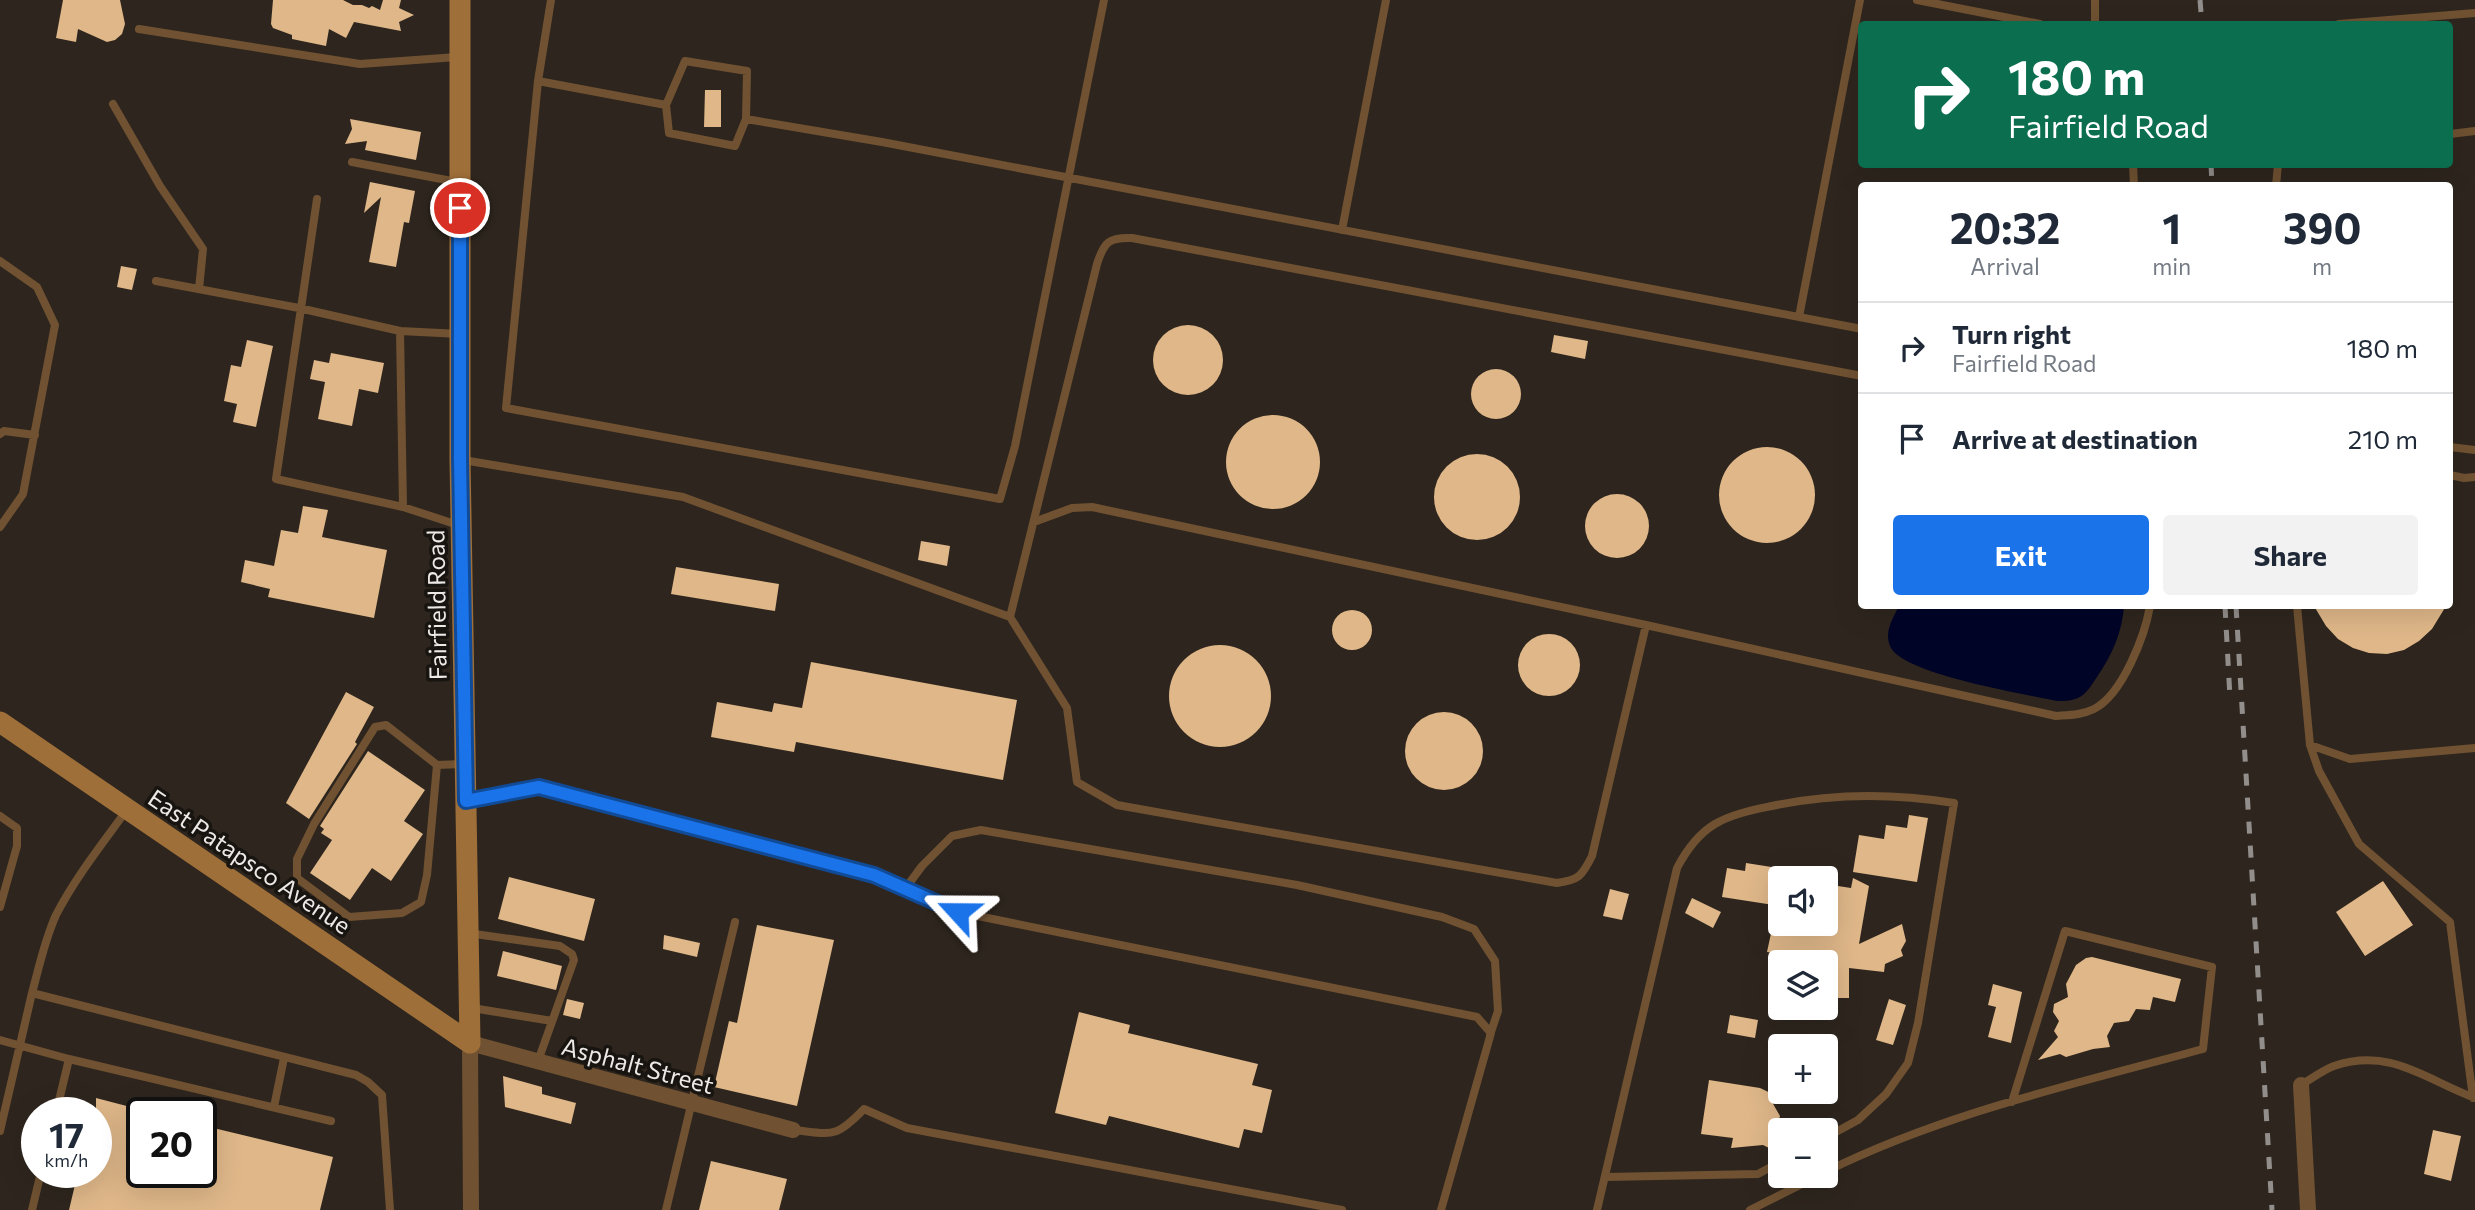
<!DOCTYPE html>
<meta charset="utf-8">
<style>
body{margin:0;font-family:Commissioner,sans-serif;background:#f2f2f3;color:#1f2937;height:100vh;display:flex;flex-direction:column;font-size:26px;white-space:nowrap}
*{box-sizing:border-box;margin:0}
p{font-size:23px;color:#747a83}
.icon{flex:none;width:38px;height:38px;fill:none;stroke:currentColor;stroke-width:2;stroke-linecap:round;stroke-linejoin:round}
.map{position:relative;flex:1;overflow:hidden}
.sheet{position:absolute;left:1858px;top:182px;width:595px;height:427px;display:flex;flex-direction:column;background:#fff;border-radius:7px;box-shadow:0 7px 28px #0002}
.sheet>*{flex:none}
.top-card{position:absolute;left:1858px;top:21px;width:595px;height:147px;border-radius:7px;box-shadow:0 7px 28px #0002;background:#0b6e4f;color:#fff;overflow:hidden}
.buttons{position:absolute;left:1768px;top:866px;display:grid;gap:14px}
.buttons a{display:grid;place-items:center;width:70px;height:70px;border-radius:7px;background:#fff;box-shadow:0 7px 28px #0002;font-size:35px}
.speed{position:absolute;left:21px;top:1097px;display:flex;gap:14px;font-size:35px;font-weight:700;text-align:center}
.speed>*{display:grid;place-content:center;width:91px;height:91px;border-radius:50%;background:#fff;box-shadow:0 7px 28px #0002;line-height:1}
.speed small{font-size:18px;font-weight:400}
.speed .limit{border:4px solid #111;border-radius:10px;background:#fff;color:#111}
.pin{position:absolute;display:grid;place-items:center;width:60px;height:60px;color:#fff;margin:-30px;border:4px solid #fff;border-radius:50%;box-shadow:0 2px 7px #0007}
.me{position:absolute;width:77px;margin:-38px;rotate:294deg;stroke-linejoin:round;filter:drop-shadow(0 0 5px #0008)}
.turn{display:flex;align-items:center;gap:24px;height:147px;padding:0 35px;font-size:32px}
.turn .icon{width:91px;height:91px;stroke-width:2.5}
.turn b{display:block;font-size:49px;line-height:60px}
.eta{display:flex;justify-content:space-evenly;align-items:center;height:119px;text-align:center}
.eta b{font-size:42px;font-weight:700;line-height:49px}
.action{display:flex;gap:14px;margin-top:auto;padding:14px 35px}
.action a{flex:1;height:80px;border-radius:7px;background:#1a73e8;color:#fff;font-size:28px;font-weight:700;line-height:80px;text-align:center}
.action a+a{background:#f2f2f3;color:#1f2937}
ul{padding:0;list-style:none}
li{display:flex;align-items:center;gap:21px;height:91px;padding:0 35px;border-top:2px solid #e0e1e3}
li div{flex:1}
li b{display:block;font-size:26px}
li em{font-style:normal}
.map>svg:first-child{display:block}
.built{fill:#2e261e;fill-rule:evenodd}
.water{fill:#000427}
.building{fill:#dfb789}
.lines{fill:none;stroke-linecap:round;stroke-linejoin:round}
.lane{stroke:#705232;stroke-width:8}
.street{stroke:#705232;stroke-width:16}
.secondary{stroke:#9f6f39;stroke-width:21}
.rail{stroke:#928e8b;stroke-width:5;stroke-dasharray:12 12;stroke-linecap:butt}
.route-casing{stroke:#114b97;stroke-width:18}
.route{stroke:#1a73e8;stroke-width:12}
.labels{text-anchor:middle;dominant-baseline:central;stroke-width:7;stroke-linejoin:round;paint-order:stroke}
.street-label{font-size:24px;fill:#ece9e7;stroke:#181410}
</style>
<div class="map">
<svg width="2475" height="1210" viewBox="0 0 2475 1210">
<rect width="100%" height="100%" fill="#211d19"/>
<path class="built" d="M0,0H2475V1210H0ZM1862,24H2450V164H1862ZM1862,186H2450V606H1862ZM1780,878H1825V924H1780ZM1780,962H1825V1008H1780ZM1780,1046H1825V1092H1780ZM37,1113H96V1172H37ZM142,1113H201V1172H142ZM1780,1130H1825V1176H1780Z"/>
<path class="water" d="M1899,606H2124C2122,633 2112,655 2097,677C2093,683 2088,691 2083,695C2075,701 2066,701 2057,701C2025,694 1901,674 1890,646C1884,632 1893,618 1899,606Z"/>
<path class="building" d="M63,0H120L125,24L122,34L115,40L107,42L78,29L76,42L56,38Z
M273,0H343L353,5H362L369,8L372,6L380,10L383,0H401L399,8L414,15L399,22L401,31L354,22L346,38L329,29L326,46L292,39V35L273,28L271,24Z
M705,90H721V127H704Z
M350,119L421,132L416,160L365,150L367,141L345,144L352,129Z
M370,182L415,191L409,223L404,222L396,267L369,262L381,197L364,213Z
M121,266L137,269L132,290L117,287Z
M1153 360a35 35 0 1 1 70 0a35 35 0 1 1-70 0Z
M1554,335L1588,341L1585,359L1551,352Z
M247,340L273,346L256,427L233,422L237,404L224,401L231,365L241,367Z
M331,353L384,363L378,393L359,389L352,426L318,419L325,382L310,379L314,360L329,363Z
M1471 394a25 25 0 1 1 50 0a25 25 0 1 1-50 0Z
M1226 462a47 47 0 1 1 94 0a47 47 0 1 1-94 0Z
M1719 495a48 48 0 1 1 96 0a48 48 0 1 1-96 0Z
M1434 497a43 43 0 1 1 86 0a43 43 0 1 1-86 0Z
M1585 526a32 32 0 1 1 64 0a32 32 0 1 1-64 0Z
M303,506L328,510L322,537L387,550L374,618L268,597L270,589L241,582L245,560L274,566L281,530L298,533Z
M921,541L950,546L947,566L918,560Z
M676,567L779,584L775,611L671,594Z
M2314,606H2446L2432,629L2419,641L2404,650L2387,654L2369,653L2353,648L2338,639L2326,626Z
M1332 630a20 20 0 1 1 40 0a20 20 0 1 1-40 0Z
M1518 665a31 31 0 1 1 62 0a31 31 0 1 1-62 0Z
M1169 696a51 51 0 1 1 102 0a51 51 0 1 1-102 0Z
M811,662L1017,700L1003,780L796,742L794,752L711,737L717,702L772,712L774,703L802,708Z
M346,692L374,707L355,742L357,744L309,819L286,803Z
M1405 751a39 39 0 1 1 78 0a39 39 0 1 1-78 0Z
M368,751L425,790L404,821L423,834L391,881L372,868L350,900L310,873L332,840L321,833L324,829L320,826Z
M1909,815L1928,818L1917,882L1853,872L1859,835L1884,839L1886,825L1907,828Z
M1746,863L1778,868L1780,906L1722,897L1727,868L1745,871Z
M509,877L595,899L584,941L498,919Z
M1853,878L1869,886L1859,944L1902,924L1906,941L1901,950L1903,956L1885,964L1884,972L1849,968V998H1825V962L1767,952L1773,924H1825V884L1851,888Z
M2383,881L2413,925L2365,956L2336,912Z
M1610,889L1629,894L1622,920L1603,916Z
M1692,898L1721,912L1713,928L1685,913Z
M757,925L834,940L797,1106L714,1087L729,1021L737,1023Z
M664,935L700,943L697,957L663,949Z
M503,951L562,966L556,990L497,976Z
M2092,957L2181,979L2175,1002L2153,997L2150,1010L2136,1009L2129,1021L2114,1023L2107,1036L2110,1047L2093,1049L2066,1057L2060,1054L2038,1060L2058,1037L2054,1031L2059,1021L2053,1012L2054,1004L2068,997L2066,984L2076,965L2086,958Z
M1993,984L2022,992L2011,1043L1988,1037L1996,1007L1988,1005Z
M567,999L584,1003L580,1019L563,1015Z
M1889,999L1906,1005L1893,1045L1876,1040Z
M1079,1012L1130,1025L1128,1033L1258,1064L1252,1085L1272,1090L1262,1133L1244,1129L1239,1148L1109,1116L1106,1125L1055,1113Z
M1730,1015L1758,1020L1755,1038L1727,1033Z
M503,1076L542,1087V1094L576,1103L571,1124L505,1107Z
M1709,1080L1760,1088L1781,1098L1772,1102L1780,1116L1774,1137L1777,1152L1763,1145L1731,1148L1733,1138L1701,1134Z
M96,1098L142,1110V1172H201V1125L333,1157L320,1210H69L78,1172H96Z
M2433,1130L2461,1136L2451,1181L2424,1174Z
M711,1161L787,1179L779,1210H699Z"/>
<g class="lines">
<path class="lane" d="M551,0L538,81L666,105L685,61L747,71L746,119L882,142L1862,329
M1917,0L2040,24
M2095,0V24
M2339,24L2475,13
M139,29L360,64L457,57
M538,81L506,408L1000,499L1015,446L1104,0
M113,104L160,186L203,249L199,289
M666,105L669,133L735,146L746,119
M2450,134L2475,131
M352,162L457,182
M2133,164L2134,186
M2276,186L2278,164
M317,199L276,479L403,507L458,525
M1342,230L1386,0
M0,261L37,287L55,325L23,494L0,527
M156,281L299,308L400,331L403,507
M1799,317L1860,0
M400,331L460,334
M0,434L4,431L35,435
M2450,447L2475,450
M463,460L683,497L1010,617L1097,264C1104,242 1109,237 1132,238L1862,376
M2450,475L2464,478L2475,477
M1034,522L1072,508L1092,507L1646,625L2056,716C2069,715 2082,715 2094,709C2123,694 2145,635 2150,606
M2297,606L2310,745L2319,771L2359,844L2450,922L2473,1098
M1010,617L1067,708L1077,782L1117,805L1557,883C1579,880 1582,876 1592,856L1646,625
M2310,745L2350,759L2475,748
M437,765L427,875L421,902L402,913L349,917L297,878V859L314,824L375,727L386,725L437,765L462,764
M466,801L539,787L874,875L958,912L1477,1017L1491,1033L1441,1210
M0,816L17,828V846L0,907
M905,889L922,866L952,836L981,830L1297,885L1442,917L1474,929L1495,961L1498,1011L1490,1035
M468,933L560,946L572,954L574,960L538,1061
M32,993C39,967 45,939 56,915C75,878 102,844 126,811
M472,1008L552,1021
M0,1040L69,1059L56,1113
M69,1059L331,1121
M2301,1085C2311,1079 2323,1070 2334,1066C2391,1047 2426,1080 2475,1098
M274,1107L284,1058
M793,1130C833,1134 835,1139 864,1109L907,1128L1342,1210
M0,1131L32,993L356,1075L368,1082L382,1095L390,1210
M1825,1172C1944,1113 2075,1084 2203,1049L2212,967L2065,931L2012,1102
M1606,1177L1758,1174L1780,1162
M32,1210L41,1172
M666,1210L735,922
M1597,1210L1677,868C1686,851 1698,834 1715,824C1732,814 1753,810 1772,806C1833,793 1892,793 1954,803L1918,1023L1908,1063L1886,1094L1858,1120L1825,1138
M1750,1210L1818,1176"/>
<path class="street" d="M2301,1085L2308,1210
M471,1210L470,1043L793,1130"/>
<path class="secondary" d="M460,0V459L470,1043
M0,722L470,1043"/>
<path class="rail" d="M2200,0L2202,24
M2211,164L2212,186
M2225,606L2230,698
M2236,606L2272,1210"/>
</g>
<g class="lines">
<defs>
<path id="route" d="M460,208V459L466,801L539,787L874,875L958,912"/>
</defs>
<use href="#route" class="route-casing"/>
<use href="#route" class="route"/>
</g>
<g class="labels">
<g class="street-label">
<text transform="translate(436 605) rotate(-91)">Fairfield Road</text>
<text transform="translate(250 861) rotate(34)">East Patapsco Avenue</text>
<text transform="translate(638 1065) rotate(15)">Asphalt Street</text>
</g>
</g>
</svg>
<div class="buttons">
<a><svg class="icon" aria-label="sound" viewBox="0 0 24 24"><path d="M4 9h4l5-4v14l-5-4H4zM17 9q2 3 0 6"/></svg></a>
<a><svg class="icon" aria-label="layers" viewBox="0 0 24 24"><path d="M12 4l9 5-9 5-9-5zM3 14l9 5 9-5"/></svg></a>
<a>+</a>
<a>−</a>
</div>
<div class="speed"><div>17<small>km/h</small></div><div class="limit">20</div></div>
<div class="pin" style="left:460px;top:208px;background:#d93025"><svg class="icon" aria-label="arrive" viewBox="0 0 24 24"><path d="M6 21V4h12l-3 4 3 4H6"/></svg></div>
<svg class="me" style="left:958px;top:912px" viewBox="-20 -20 40 40"><path d="M0-17L14 15 0 8-14 15z" fill="#1a73e8" stroke="#fff" stroke-width="4"/></svg>
<div class="top-card">
<div class="turn"><svg class="icon" aria-label="right" viewBox="0 0 24 24"><path d="M7 20v-9h11M14 6l5 5-5 5"/></svg><div><b>180 m</b>Fairfield Road</div></div>
</div>
<section class="sheet">
<div class="eta">
<div><b>20:32</b><p>Arrival</p></div>
<div><b>1</b><p>min</p></div>
<div><b>390</b><p>m</p></div>
</div>
<ul>
<li><svg class="icon" aria-label="right" viewBox="0 0 24 24"><path d="M7 20v-9h11M14 6l5 5-5 5"/></svg><div><b>Turn right</b><p>Fairfield Road</p></div><em>180 m</em></li>
<li><svg class="icon" aria-label="arrive" viewBox="0 0 24 24"><path d="M6 21V4h12l-3 4 3 4H6"/></svg><div><b>Arrive at destination</b></div><em>210 m</em></li>
</ul>
<div class="action"><a>Exit</a><a>Share</a></div>
</section>
</div>
